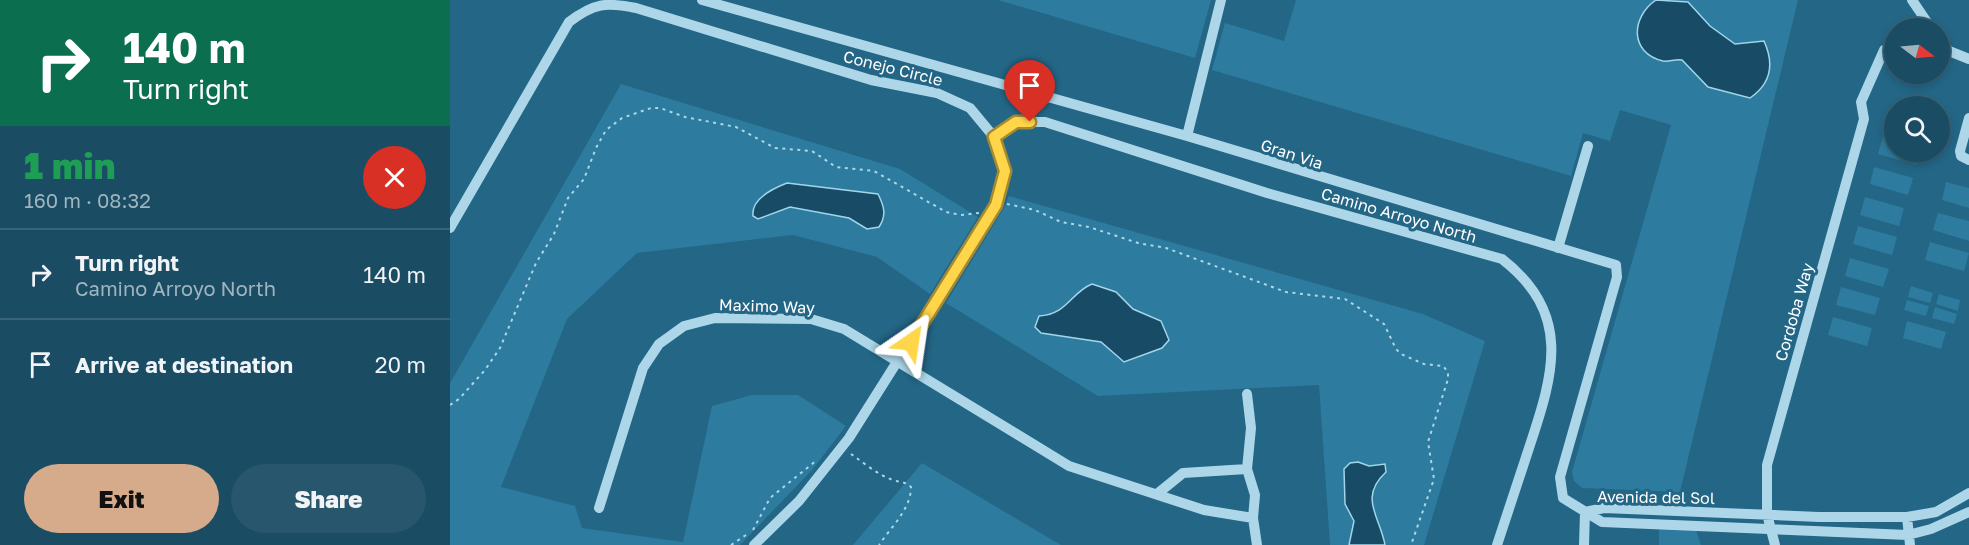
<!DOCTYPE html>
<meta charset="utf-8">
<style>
body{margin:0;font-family:"Golos Text",sans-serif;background:#27566d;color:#f1f3f6;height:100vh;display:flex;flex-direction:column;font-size:22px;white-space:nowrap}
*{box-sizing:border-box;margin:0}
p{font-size:20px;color:#9fb4bf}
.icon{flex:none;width:33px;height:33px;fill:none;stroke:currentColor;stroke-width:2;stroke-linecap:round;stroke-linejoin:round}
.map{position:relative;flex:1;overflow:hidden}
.side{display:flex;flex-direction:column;background:#1a4c64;width:450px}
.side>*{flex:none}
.hud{background:#0b6e4f;color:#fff;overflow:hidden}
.needle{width:39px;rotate:106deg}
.fabs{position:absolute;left:1434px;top:18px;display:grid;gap:12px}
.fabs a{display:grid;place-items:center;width:66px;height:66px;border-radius:50%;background:#1a4c64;box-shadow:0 3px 9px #0003,0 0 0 2px #386378;font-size:30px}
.pin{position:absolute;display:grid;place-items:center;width:51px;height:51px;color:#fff;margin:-62px -26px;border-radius:50% 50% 50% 0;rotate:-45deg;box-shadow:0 0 6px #0007}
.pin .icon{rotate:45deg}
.me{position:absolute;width:66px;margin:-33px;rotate:32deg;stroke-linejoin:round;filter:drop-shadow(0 0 4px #0008)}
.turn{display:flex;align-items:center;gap:21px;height:126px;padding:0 24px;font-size:27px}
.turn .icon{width:78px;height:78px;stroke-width:2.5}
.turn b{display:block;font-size:42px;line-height:51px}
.round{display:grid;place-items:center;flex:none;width:63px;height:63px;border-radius:32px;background:#27566d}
.head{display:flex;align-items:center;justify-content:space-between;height:102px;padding:0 24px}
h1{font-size:36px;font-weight:800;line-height:45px;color:#1e9e55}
.cta{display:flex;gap:12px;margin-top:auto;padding:12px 24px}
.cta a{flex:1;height:69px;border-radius:36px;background:#d6ab8b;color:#111;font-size:24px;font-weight:800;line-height:69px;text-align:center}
.cta a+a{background:#27566d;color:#f1f3f6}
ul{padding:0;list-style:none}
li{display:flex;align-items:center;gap:18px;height:90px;padding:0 24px;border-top:2px solid #386378}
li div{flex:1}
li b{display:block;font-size:22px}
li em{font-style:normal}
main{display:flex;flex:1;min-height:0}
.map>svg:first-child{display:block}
.green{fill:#2d7b9e}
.water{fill:#184c66;stroke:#a1d5ea;stroke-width:1.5}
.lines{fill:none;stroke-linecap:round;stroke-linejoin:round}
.path{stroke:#add7e9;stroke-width:2;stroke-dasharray:3 4.5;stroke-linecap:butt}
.minor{stroke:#add7e9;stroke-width:10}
.route-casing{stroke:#a68a30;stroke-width:15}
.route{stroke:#ffd54a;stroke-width:10}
.labels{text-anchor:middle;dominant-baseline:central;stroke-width:6;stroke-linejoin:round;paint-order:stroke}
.street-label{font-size:16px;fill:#fff;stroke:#236686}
</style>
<main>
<section class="side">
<div class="hud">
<div class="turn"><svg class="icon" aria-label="right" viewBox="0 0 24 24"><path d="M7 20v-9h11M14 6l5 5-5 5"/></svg><div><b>140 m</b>Turn right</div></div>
</div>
<div class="head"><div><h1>1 min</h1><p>160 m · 08:32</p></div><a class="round" style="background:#d93025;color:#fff"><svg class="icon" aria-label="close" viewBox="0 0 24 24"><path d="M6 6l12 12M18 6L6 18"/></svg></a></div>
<ul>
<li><svg class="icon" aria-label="right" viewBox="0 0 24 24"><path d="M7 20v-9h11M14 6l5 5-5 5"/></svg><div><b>Turn right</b><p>Camino Arroyo North</p></div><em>140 m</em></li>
<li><svg class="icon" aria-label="arrive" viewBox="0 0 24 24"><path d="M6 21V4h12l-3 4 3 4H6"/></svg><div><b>Arrive at destination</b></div><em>20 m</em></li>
</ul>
<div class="cta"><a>Exit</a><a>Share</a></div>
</section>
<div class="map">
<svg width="1519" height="545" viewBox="0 0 1519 545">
<rect width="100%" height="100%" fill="#236686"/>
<path class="green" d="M548,0H761L745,58Z
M846,0H1348L1230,492L1132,488L1124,481L1122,472L1221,125L1170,110L1160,141L1133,133L1121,176L762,70L775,23L834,41Z
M171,84L450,169L528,217L480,294L427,257L343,235L187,253L117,319L51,487L125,506L132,528L233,542L262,406L302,395H348L396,426L362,470L290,545H0V383Z
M1433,137L1444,140V152H1471L1467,165L1428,154Z
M1424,167L1463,178L1458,195L1420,184Z
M1496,182L1519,188V208L1492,200Z
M559,196L973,314L1035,341L974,545H880L869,385L648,396L496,303L554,208Z
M1415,197L1454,208L1449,226L1410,215Z
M1488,213L1519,221V241L1483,230Z
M1408,226L1447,237L1442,255L1403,244Z
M1480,242L1519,253L1514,271L1475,260Z
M1400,258L1439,269L1433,287L1395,276Z
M1461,286L1483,293L1480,303L1458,297Z
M1391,287L1430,298L1425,315L1386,305Z
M1489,294L1510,300L1508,311L1486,304Z
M1457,300L1479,306L1476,316L1454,310Z
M1485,307L1507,314L1504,324L1482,318Z
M1383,317L1422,328L1417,346L1378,335Z
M1457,321L1496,332L1491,349L1453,338Z
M472,463L611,545H403Z
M1209,527H1245L1251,545H1209Z"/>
<path class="water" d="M1206,0L1238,2L1260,26L1285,44L1314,41C1324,63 1322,83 1300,98L1258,87L1232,60C1225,59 1219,62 1213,61C1179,53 1181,17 1206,0Z
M337,183L428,194C434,206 437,215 429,227L417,229L399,218L340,207L308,219L303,216C301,199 324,188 337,183Z
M642,284L666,292L683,309L711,321L719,340L712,348L674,362L651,342L591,333L585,327L589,316C618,314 620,293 642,284Z
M908,462L919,466L935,464L936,472C908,498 930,516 935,545H899L904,521L895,504L894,469L900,463Z"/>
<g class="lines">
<path class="path" d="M557,204L585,210L611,222L639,227L688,243L716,248L836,292L895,299L934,324L946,349L951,354L974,364L993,366L998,372V379L978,442L984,479L961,545
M0,405L9,399L35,370L50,348L86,263L104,234L118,198L134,179L146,148L156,130L172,118L201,108H210L235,117L286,127L325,148L362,151L386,167L424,171L496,212L511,215L529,213
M401,454C414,463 428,475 443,480C451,483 455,481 461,487C461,509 441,527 429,545
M303,530L320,498L367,460
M281,545L299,533"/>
<path class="minor" d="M252,0L737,136L1166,265L1167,277L1110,477L1113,498L1152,522L1458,535L1481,529L1519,512
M1462,0L1481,28
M1490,40L1499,51L1519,59
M1519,118L1510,151L1511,156L1519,160
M737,136L771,0
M544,137L566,122H595L817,193L1052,259C1122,313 1104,373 1080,445C1069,478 1058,512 1047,545
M0,228L119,22C144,3 156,2 186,8L421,80L487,93L520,108L544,137L555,171L546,205L399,438L349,501L304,545
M1108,248L1138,146
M797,394L801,428L797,469L805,495L803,518L807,545
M707,494L733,473L797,469
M149,508L193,368L209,344L234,326L265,318L361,319L394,329L619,466L754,510L803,518
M1135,512L1154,508L1369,517H1457L1486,512L1519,493
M1457,517L1460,545
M1134,545L1135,512
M1325,545L1317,514V465L1414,119L1411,102L1434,50"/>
</g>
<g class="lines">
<defs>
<path id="route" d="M461,342L546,205L555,171L544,137L566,122H580"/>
</defs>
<use href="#route" class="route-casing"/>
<use href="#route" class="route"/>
</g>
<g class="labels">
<g class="street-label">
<text transform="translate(443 68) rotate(14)">Conejo Circle</text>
<text transform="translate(842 154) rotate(18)">Gran Via</text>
<text transform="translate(949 215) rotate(16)">Camino Arroyo North</text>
<text transform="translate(317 306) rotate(2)">Maximo Way</text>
<text transform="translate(1344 312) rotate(-74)">Cordoba Way</text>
<text transform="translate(1206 497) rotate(1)">Avenida del Sol</text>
</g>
</g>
</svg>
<div class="fabs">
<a><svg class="needle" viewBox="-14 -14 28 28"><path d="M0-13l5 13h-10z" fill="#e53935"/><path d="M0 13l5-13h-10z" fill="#9fb4bf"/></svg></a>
<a><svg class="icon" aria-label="search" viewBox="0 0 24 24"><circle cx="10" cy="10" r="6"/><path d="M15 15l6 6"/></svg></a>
</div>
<div class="pin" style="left:580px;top:122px;background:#d93025"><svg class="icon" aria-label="arrive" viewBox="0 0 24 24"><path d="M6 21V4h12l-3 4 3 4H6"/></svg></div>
<svg class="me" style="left:461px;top:342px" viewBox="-20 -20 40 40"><path d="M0-17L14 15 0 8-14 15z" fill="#ffd54a" stroke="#fff" stroke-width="4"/></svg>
</div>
</main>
